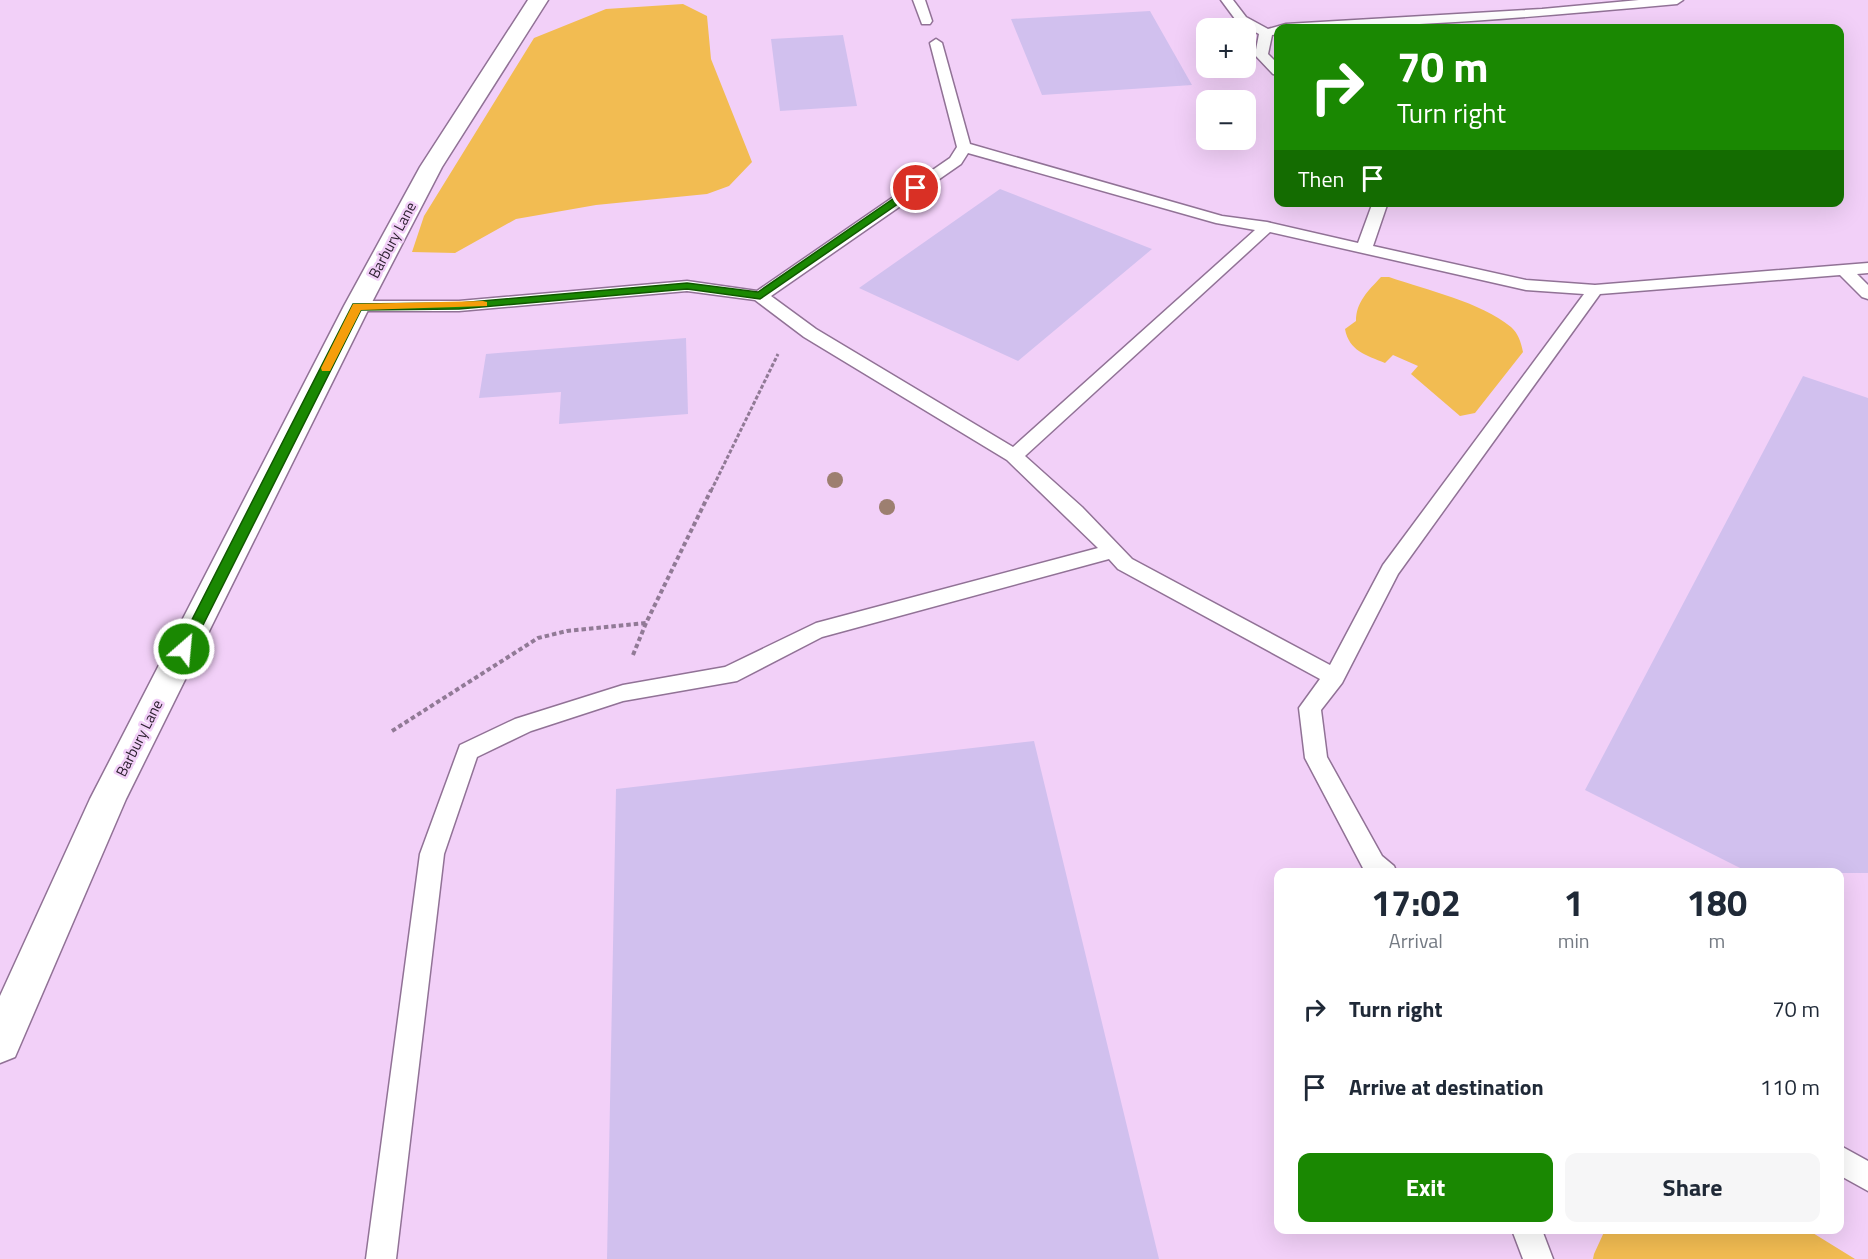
<!DOCTYPE html>
<meta charset="utf-8">
<style>
body{margin:0;font-family:"Titillium Web",sans-serif;background:#f6f6f7;color:#1f2937;height:100vh;display:flex;flex-direction:column;font-size:22px;white-space:nowrap}
*{box-sizing:border-box;margin:0}
p{font-size:20px;color:#747a83}
.icon{flex:none;width:33px;height:33px;fill:none;stroke:currentColor;stroke-width:2;stroke-linecap:round;stroke-linejoin:round}
.map{position:relative;flex:1;overflow:hidden}
.panel{position:absolute;left:1274px;top:868px;width:570px;height:366px;display:flex;flex-direction:column;background:#fff;border-radius:12px;box-shadow:0 6px 24px #0002}
.panel>*{flex:none}
.hud{position:absolute;left:1274px;top:24px;width:570px;height:183px;border-radius:12px;box-shadow:0 6px 24px #0002;background:#1a8802;color:#fff;overflow:hidden}
.controls{position:absolute;left:1196px;top:18px;display:grid;gap:12px}
.controls a{display:grid;place-items:center;width:60px;height:60px;border-radius:12px;background:#fff;box-shadow:0 6px 24px #0002;font-size:30px}
.pin{position:absolute;display:grid;place-items:center;width:51px;height:51px;color:#fff;margin:-26px;border:3px solid #fff;border-radius:50%;box-shadow:0 2px 6px #0007}
.me{position:absolute;width:66px;margin:-33px;rotate:27deg;stroke-linejoin:round;filter:drop-shadow(0 0 4px #0008)}
.turn{display:flex;align-items:center;gap:21px;height:126px;padding:0 24px;font-size:27px}
.turn .icon{width:78px;height:78px;stroke-width:2.5}
.turn b{display:block;font-size:42px;line-height:51px}
.then{display:flex;align-items:center;height:57px;padding:0 24px;background:#0003;gap:12px;font-size:22px}
.eta{display:flex;justify-content:space-evenly;align-items:center;height:102px;text-align:center}
.eta b{font-size:36px;font-weight:700;line-height:42px}
.button{display:flex;gap:12px;margin-top:auto;padding:12px 24px}
.button a{flex:1;height:69px;border-radius:12px;background:#1a8802;color:#fff;font-size:24px;font-weight:700;line-height:69px;text-align:center}
.button a+a{background:#f6f6f7;color:#1f2937}
ul{padding:0;list-style:none}
li{display:flex;align-items:center;gap:18px;height:78px;padding:0 24px}
li div{flex:1}
li b{display:block;font-size:22px}
li em{font-style:normal}
.map>svg:first-child{display:block}
.green{fill:#f2bc52}
.building{fill:#d1c0ee}
.lines{fill:none;stroke-linecap:round;stroke-linejoin:round}
.service-casing{stroke:#917296;stroke-width:3}
.minor-casing{stroke:#917296;stroke-width:3}
.path-far1{stroke:#917a96;stroke-width:3;stroke-dasharray:4 2;stroke-linecap:butt}
.path{stroke:#917a96;stroke-width:4;stroke-dasharray:4.5 3;stroke-linecap:butt}
.service{fill:#fff;fill-rule:evenodd}
.minor{fill:#fff;fill-rule:evenodd}
.tree{fill:#9d7f70}
.route{fill:#1a8802;stroke:#115801;stroke-width:1.5}
.slow{fill:#f59e0b}
.labels{text-anchor:middle;dominant-baseline:central;stroke-width:5;stroke-linejoin:round;paint-order:stroke}
.street-label{font-size:15px;fill:#2c202f;stroke:#f2d0f8}
</style>
<div class="map">
<svg width="1868" height="1259" viewBox="0 0 1868 1259">
<rect width="100%" height="100%" fill="#f2d0f8"/>
<path class="green" d="M683,4L707,16L711,59L752,162L729,186L707,194L596,205L516,219L455,253L412,252L424,216L534,38L606,9Z
M1381,277H1389C1426,290 1481,302 1511,327C1518,333 1521,342 1523,352L1475,413L1460,416L1411,374L1418,366L1393,355L1385,363C1366,355 1349,351 1345,329L1356,321C1356,302 1368,291 1381,277Z
M1605,1230H1808L1855,1259H1593L1594,1254Z"/>
<path class="building" d="M1150,11L1192,85L1042,95L1011,19Z
M843,35L857,106L780,111L771,39Z
M1000,189L1152,249L1018,361L859,288Z
M686,338L688,414L559,424L561,392L479,398L486,354Z
M1803,376L1868,398V873H1750L1585,790Z
M1034,741L1159,1259H607L616,789Z"/>
<g class="lines">
<defs>
<path id="service" d="M913,0H925L932,21L930,24H922Z
M1221,0H1233L1246,17L1268,29L1286,24L1542,9L1639,0H1683L1677,4C1544,16 1411,28 1278,28V34L1272,35L1268,54L1278,64V75L1273,74L1255,55L1259,34L1238,23Z
M936,39L942,43L970,144L1222,216L1267,222L1358,243L1373,202H1388L1373,246L1526,280L1595,285L1868,263V273L1857,274L1868,285V299L1862,297L1840,275L1600,294L1398,574L1342,683L1321,710L1327,757L1382,856L1394,866L1397,873H1368L1364,870L1305,758L1299,708L1320,679L1118,569L1109,559L822,637L737,681L623,701L531,731L477,757L444,854L396,1259H366L420,854L460,745L515,719L623,685L725,667L816,623L1098,548L1007,460L804,337L755,300L687,291L459,311H357L349,306L357,301H459L687,281L757,291L950,158L957,147L930,43ZM968,153L1216,223L1255,230L1013,447L816,329L771,296L961,164ZM1270,232L1526,290L1584,294L1383,565L1330,665L1132,559L1082,507L1025,456Z
M1839,1145L1868,1161V1191L1839,1175Z
M1512,1230H1542L1553,1259H1523Z"/>
<path id="minor" d="M528,0H548L442,167L370,306L126,799L15,1057L0,1063V996L90,799L344,306L420,167Z"/>
</defs>
<use href="#service" class="service-casing"/>
<use href="#minor" class="minor-casing"/>
<path class="path-far1" d="M711,491L778,354"/>
<path class="path" d="M633,655L646,623L711,490
M392,731L538,638L567,631L646,623"/>
<use href="#service" class="service"/>
<use href="#minor" class="minor"/>
</g>
<g class="tree">
<circle cx="835" cy="480" r="8"/>
<circle cx="887" cy="507" r="8"/>
</g>
<path class="route" d="M913,185L921,188L760,299L687,289L459,309L361,310L191,649L184,654L179,653L177,649L353,304L459,303L687,283L758,292Z"/>
<path class="slow" d="M483,301L487,302V306L361,310L330,371H322L321,368L353,304Z"/>
<g class="labels">
<g class="street-label">
<text transform="translate(392 240) rotate(-62)">Barbury Lane</text>
<text transform="translate(139 738) rotate(-63)">Barbury Lane</text>
</g>
</g>
</svg>
<div class="controls">
<a>+</a>
<a>−</a>
</div>
<div class="pin" style="left:916px;top:188px;background:#d93025"><svg class="icon" aria-label="arrive" viewBox="0 0 24 24"><path d="M6 21V4h12l-3 4 3 4H6"/></svg></div>
<svg class="me" style="left:184px;top:649px" viewBox="-20 -20 40 40"><circle r="17" fill="#1a8802" stroke="#fff" stroke-width="3"/><path d="M0-11L8 9 0 5-8 9z" fill="#fff"/></svg>
<div class="hud">
<div class="turn"><svg class="icon" aria-label="right" viewBox="0 0 24 24"><path d="M7 20v-9h11M14 6l5 5-5 5"/></svg><div><b>70 m</b>Turn right</div></div>
<div class="then">Then<svg class="icon" aria-label="arrive" viewBox="0 0 24 24"><path d="M6 21V4h12l-3 4 3 4H6"/></svg></div>
</div>
<section class="panel">
<div class="eta">
<div><b>17:02</b><p>Arrival</p></div>
<div><b>1</b><p>min</p></div>
<div><b>180</b><p>m</p></div>
</div>
<ul>
<li><svg class="icon" aria-label="right" viewBox="0 0 24 24"><path d="M7 20v-9h11M14 6l5 5-5 5"/></svg><div><b>Turn right</b></div><em>70 m</em></li>
<li><svg class="icon" aria-label="arrive" viewBox="0 0 24 24"><path d="M6 21V4h12l-3 4 3 4H6"/></svg><div><b>Arrive at destination</b></div><em>110 m</em></li>
</ul>
<div class="button"><a>Exit</a><a>Share</a></div>
</section>
</div>
